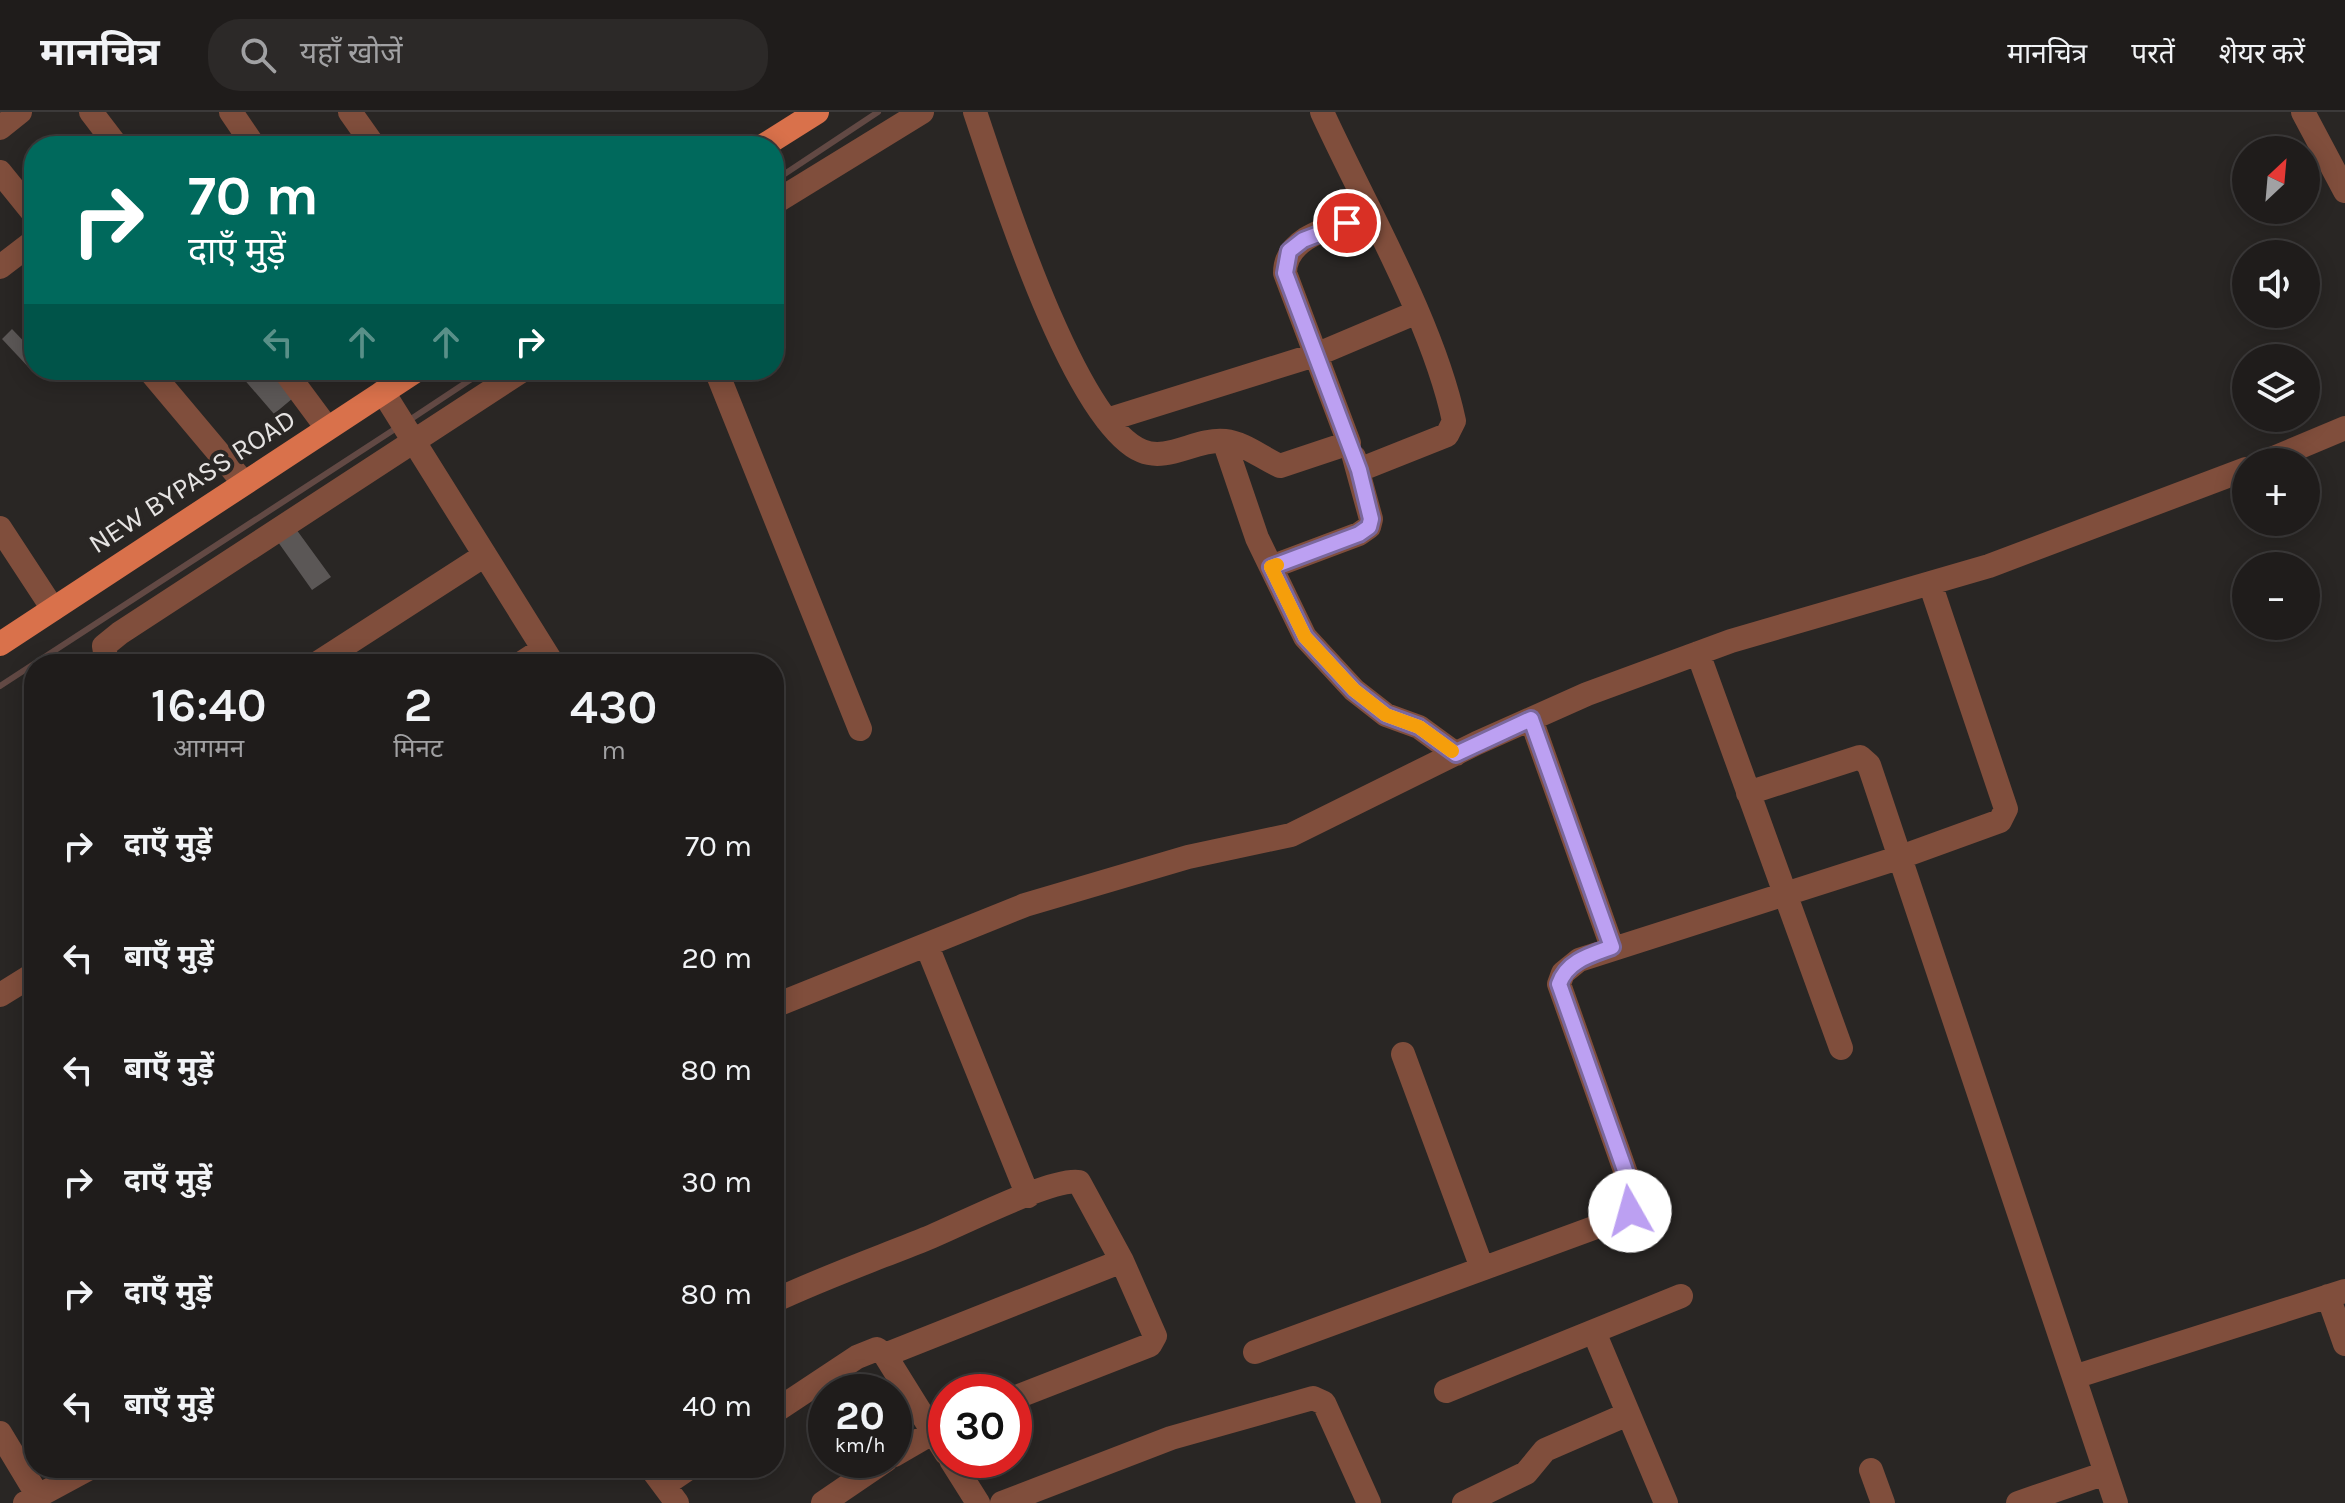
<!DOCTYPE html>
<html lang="hi">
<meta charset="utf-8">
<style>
body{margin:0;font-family:Karla,"Noto Sans Devanagari",sans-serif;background:#2c2928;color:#f1f3f6;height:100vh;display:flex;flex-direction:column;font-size:30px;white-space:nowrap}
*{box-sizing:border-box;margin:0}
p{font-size:26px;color:#a1a1a3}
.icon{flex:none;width:44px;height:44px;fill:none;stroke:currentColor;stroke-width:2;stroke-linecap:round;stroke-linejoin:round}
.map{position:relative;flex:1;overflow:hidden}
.panel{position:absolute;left:24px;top:542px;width:760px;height:824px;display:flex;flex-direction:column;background:#1f1c1b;border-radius:32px;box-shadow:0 4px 20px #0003,0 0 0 2px #3c3a3a}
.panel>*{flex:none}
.hud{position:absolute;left:24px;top:24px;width:760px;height:244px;border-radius:32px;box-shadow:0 4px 20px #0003,0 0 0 2px #3c3a3a;background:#00695c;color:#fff;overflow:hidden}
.needle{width:52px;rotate:26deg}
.tools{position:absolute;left:2232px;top:24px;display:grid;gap:16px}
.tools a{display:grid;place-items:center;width:88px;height:88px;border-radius:50%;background:#1f1c1b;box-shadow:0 4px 20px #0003,0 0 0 2px #3c3a3a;font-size:40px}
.speed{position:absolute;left:808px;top:1262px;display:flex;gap:16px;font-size:40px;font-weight:700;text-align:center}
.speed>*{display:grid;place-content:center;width:104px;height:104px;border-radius:50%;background:#1f1c1b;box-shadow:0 4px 20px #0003,0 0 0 2px #3c3a3a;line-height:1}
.speed small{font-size:20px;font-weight:400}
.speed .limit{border:12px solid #d22;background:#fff;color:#111}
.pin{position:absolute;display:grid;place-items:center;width:68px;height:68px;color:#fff;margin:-34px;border:4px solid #fff;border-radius:50%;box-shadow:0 2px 8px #0007}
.me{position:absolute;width:88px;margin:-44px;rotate:353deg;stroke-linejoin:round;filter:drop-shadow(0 0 6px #0008)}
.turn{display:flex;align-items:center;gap:28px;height:168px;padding:0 32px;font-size:36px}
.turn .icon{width:104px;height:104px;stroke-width:2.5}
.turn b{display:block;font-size:56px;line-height:68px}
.lanes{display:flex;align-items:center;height:76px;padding:0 32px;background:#0003;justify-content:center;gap:40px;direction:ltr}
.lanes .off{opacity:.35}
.eta{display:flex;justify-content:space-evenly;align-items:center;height:136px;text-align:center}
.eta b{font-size:48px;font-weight:600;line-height:56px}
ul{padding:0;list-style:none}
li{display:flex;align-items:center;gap:24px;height:112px;padding:0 32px}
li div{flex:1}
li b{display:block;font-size:30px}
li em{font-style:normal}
header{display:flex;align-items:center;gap:48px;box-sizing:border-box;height:112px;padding:0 40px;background:#1f1c1b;border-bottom:2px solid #3c3a3a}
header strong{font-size:38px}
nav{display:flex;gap:44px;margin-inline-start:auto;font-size:28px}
.search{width:560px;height:72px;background:#2c2928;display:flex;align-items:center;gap:20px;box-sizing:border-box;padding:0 28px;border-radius:32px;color:#a1a1a3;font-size:30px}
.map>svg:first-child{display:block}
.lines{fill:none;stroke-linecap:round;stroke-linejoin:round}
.stream{stroke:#624944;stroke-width:6}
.building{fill:#5b5756}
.minor{stroke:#804e3c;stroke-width:24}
.major{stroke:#d9714b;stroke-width:24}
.route-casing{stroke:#7a689d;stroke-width:20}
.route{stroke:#bca0f2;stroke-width:14}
.slow{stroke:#f59e0b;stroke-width:14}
.labels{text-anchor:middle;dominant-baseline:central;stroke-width:8;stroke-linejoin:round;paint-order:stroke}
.street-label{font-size:28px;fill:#e5e3e2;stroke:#292624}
</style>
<header>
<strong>मानचित्र</strong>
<div class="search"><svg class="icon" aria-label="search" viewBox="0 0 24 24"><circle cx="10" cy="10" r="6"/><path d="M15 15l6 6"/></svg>यहाँ खोजें</div>
<nav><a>मानचित्र</a><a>परतें</a><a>शेयर करें</a></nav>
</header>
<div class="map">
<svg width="2345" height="1391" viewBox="0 0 2345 1391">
<rect width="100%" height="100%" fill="#292624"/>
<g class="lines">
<path class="stream" d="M774,69L878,0
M408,309L485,258
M0,574L398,315"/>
</g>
<path class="building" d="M12,217L34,240L32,259L2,227Z
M236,258H278L299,281L274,302Z
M296,417L331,465L312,478L278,430Z"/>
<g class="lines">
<path class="minor" d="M91,0L117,34
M231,0L254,34
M350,0L374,34
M975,0C999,71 1074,311 1142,339C1168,350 1197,326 1225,329C1244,331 1262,346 1280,354L1349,331L1285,161C1285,122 1339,114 1369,102
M1322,0C1365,94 1433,210 1454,309L1447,323L1359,358
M2303,0L2345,79
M0,16L20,0
M0,60L34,102
M774,91L922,0
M0,155L34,129
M149,258L244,371
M284,258L327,316
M716,258L860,617
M383,280L553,552
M1107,308L1318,242L1415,201
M1224,329L1257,426L1271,455L1359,422L1369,415L1371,407L1354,345
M2264,350L2345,316
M0,416L53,497
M1271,455L1305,525L1354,578L1386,603L1419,615L1456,642
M1698,541L1841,936
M107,552L104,534L120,521L523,258
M316,552L485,443
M520,552L543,537
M1531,607L1612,835
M1748,681L1860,645L1869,653L2116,1391
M927,834L1028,1084
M0,883L34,862
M774,894L1025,793L1188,745L1291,723L1477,631L1587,582L1731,529L1989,454L2246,357
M1403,942L1482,1156
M2328,1184L2345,1232
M774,1189C823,1166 873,1148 923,1128C954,1116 1052,1065 1079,1070L1122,1149L1155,1224L1150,1233L1014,1286
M1594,1220L1666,1391
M1255,1240L1618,1107L1630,1099L1633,1081L1559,872L1563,861L1579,848L1898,746L2000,709L2006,697L1930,471
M885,1243L1122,1149
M2074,1265L2345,1179
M1446,1279L1681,1184
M774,1300L857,1245L877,1237L885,1243L946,1341
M0,1321L38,1384
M894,1343L944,1314
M951,1348L978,1391
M651,1356L677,1391
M1871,1358L1883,1391
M664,1373L689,1356
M25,1391L90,1356
M823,1391L886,1348
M1002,1391L1171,1326L1313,1286L1324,1291L1369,1391
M1464,1391L1526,1361L1545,1338L1628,1302
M2018,1391L2106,1361"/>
<path class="major" d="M763,34L817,0
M0,532L417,258"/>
</g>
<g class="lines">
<defs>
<path id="route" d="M1347,111L1303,128L1289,139L1285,161L1359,358L1371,407L1369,415L1359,422L1271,455L1305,525L1354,578L1386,603L1419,615L1456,642L1531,607L1612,835C1590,843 1567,849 1559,872L1633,1081L1630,1099"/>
</defs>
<use href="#route" class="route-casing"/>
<use href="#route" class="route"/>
<path class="slow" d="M1277,453L1271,455L1305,525L1354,578L1386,603L1419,615L1452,639"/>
</g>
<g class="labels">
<g class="street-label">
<text transform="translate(192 369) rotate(-33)">NEW BYPASS ROAD</text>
</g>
</g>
</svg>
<div class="tools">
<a><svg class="needle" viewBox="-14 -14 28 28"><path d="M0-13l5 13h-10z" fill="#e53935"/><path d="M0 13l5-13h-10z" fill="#a1a1a3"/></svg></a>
<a><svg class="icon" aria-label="sound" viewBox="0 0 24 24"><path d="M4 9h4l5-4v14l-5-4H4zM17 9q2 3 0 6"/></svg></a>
<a><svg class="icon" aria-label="layers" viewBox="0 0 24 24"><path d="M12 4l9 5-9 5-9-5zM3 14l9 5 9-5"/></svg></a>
<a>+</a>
<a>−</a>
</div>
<div class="speed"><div>20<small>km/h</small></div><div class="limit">30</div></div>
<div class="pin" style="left:1347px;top:111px;background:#d93025"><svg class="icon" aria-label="arrive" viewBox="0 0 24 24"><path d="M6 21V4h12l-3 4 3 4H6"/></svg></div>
<svg class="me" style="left:1630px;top:1099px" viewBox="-20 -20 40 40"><circle r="19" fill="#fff"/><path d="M0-13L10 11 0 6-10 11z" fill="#bca0f2"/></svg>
<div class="hud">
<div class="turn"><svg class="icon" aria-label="right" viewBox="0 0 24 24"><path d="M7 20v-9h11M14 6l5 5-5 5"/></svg><div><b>70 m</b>दाएँ मुड़ें</div></div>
<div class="lanes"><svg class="icon off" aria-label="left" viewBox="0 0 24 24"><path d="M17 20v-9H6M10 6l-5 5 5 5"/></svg><svg class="icon off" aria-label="ahead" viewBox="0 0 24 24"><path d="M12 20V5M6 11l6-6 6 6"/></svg><svg class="icon off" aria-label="ahead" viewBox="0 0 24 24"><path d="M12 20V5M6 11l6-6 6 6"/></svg><svg class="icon" aria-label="right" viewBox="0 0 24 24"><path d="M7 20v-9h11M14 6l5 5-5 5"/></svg></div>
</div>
<section class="panel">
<div class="eta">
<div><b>16:40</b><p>आगमन</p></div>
<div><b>2</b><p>मिनट</p></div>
<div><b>430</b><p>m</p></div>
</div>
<ul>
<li><svg class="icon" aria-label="right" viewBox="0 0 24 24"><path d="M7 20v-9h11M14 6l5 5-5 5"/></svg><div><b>दाएँ मुड़ें</b></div><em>70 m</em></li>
<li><svg class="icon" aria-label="left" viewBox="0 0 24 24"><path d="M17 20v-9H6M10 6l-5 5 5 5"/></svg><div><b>बाएँ मुड़ें</b></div><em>20 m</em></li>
<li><svg class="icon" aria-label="left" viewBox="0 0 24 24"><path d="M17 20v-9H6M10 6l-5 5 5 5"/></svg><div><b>बाएँ मुड़ें</b></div><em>80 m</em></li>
<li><svg class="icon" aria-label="right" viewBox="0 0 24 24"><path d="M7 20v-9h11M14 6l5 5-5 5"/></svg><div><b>दाएँ मुड़ें</b></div><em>30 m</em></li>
<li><svg class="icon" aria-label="right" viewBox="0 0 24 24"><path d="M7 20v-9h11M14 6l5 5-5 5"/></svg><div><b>दाएँ मुड़ें</b></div><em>80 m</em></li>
<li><svg class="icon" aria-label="left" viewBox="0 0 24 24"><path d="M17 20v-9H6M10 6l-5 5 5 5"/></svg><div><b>बाएँ मुड़ें</b></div><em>40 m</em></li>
</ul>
</section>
</div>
